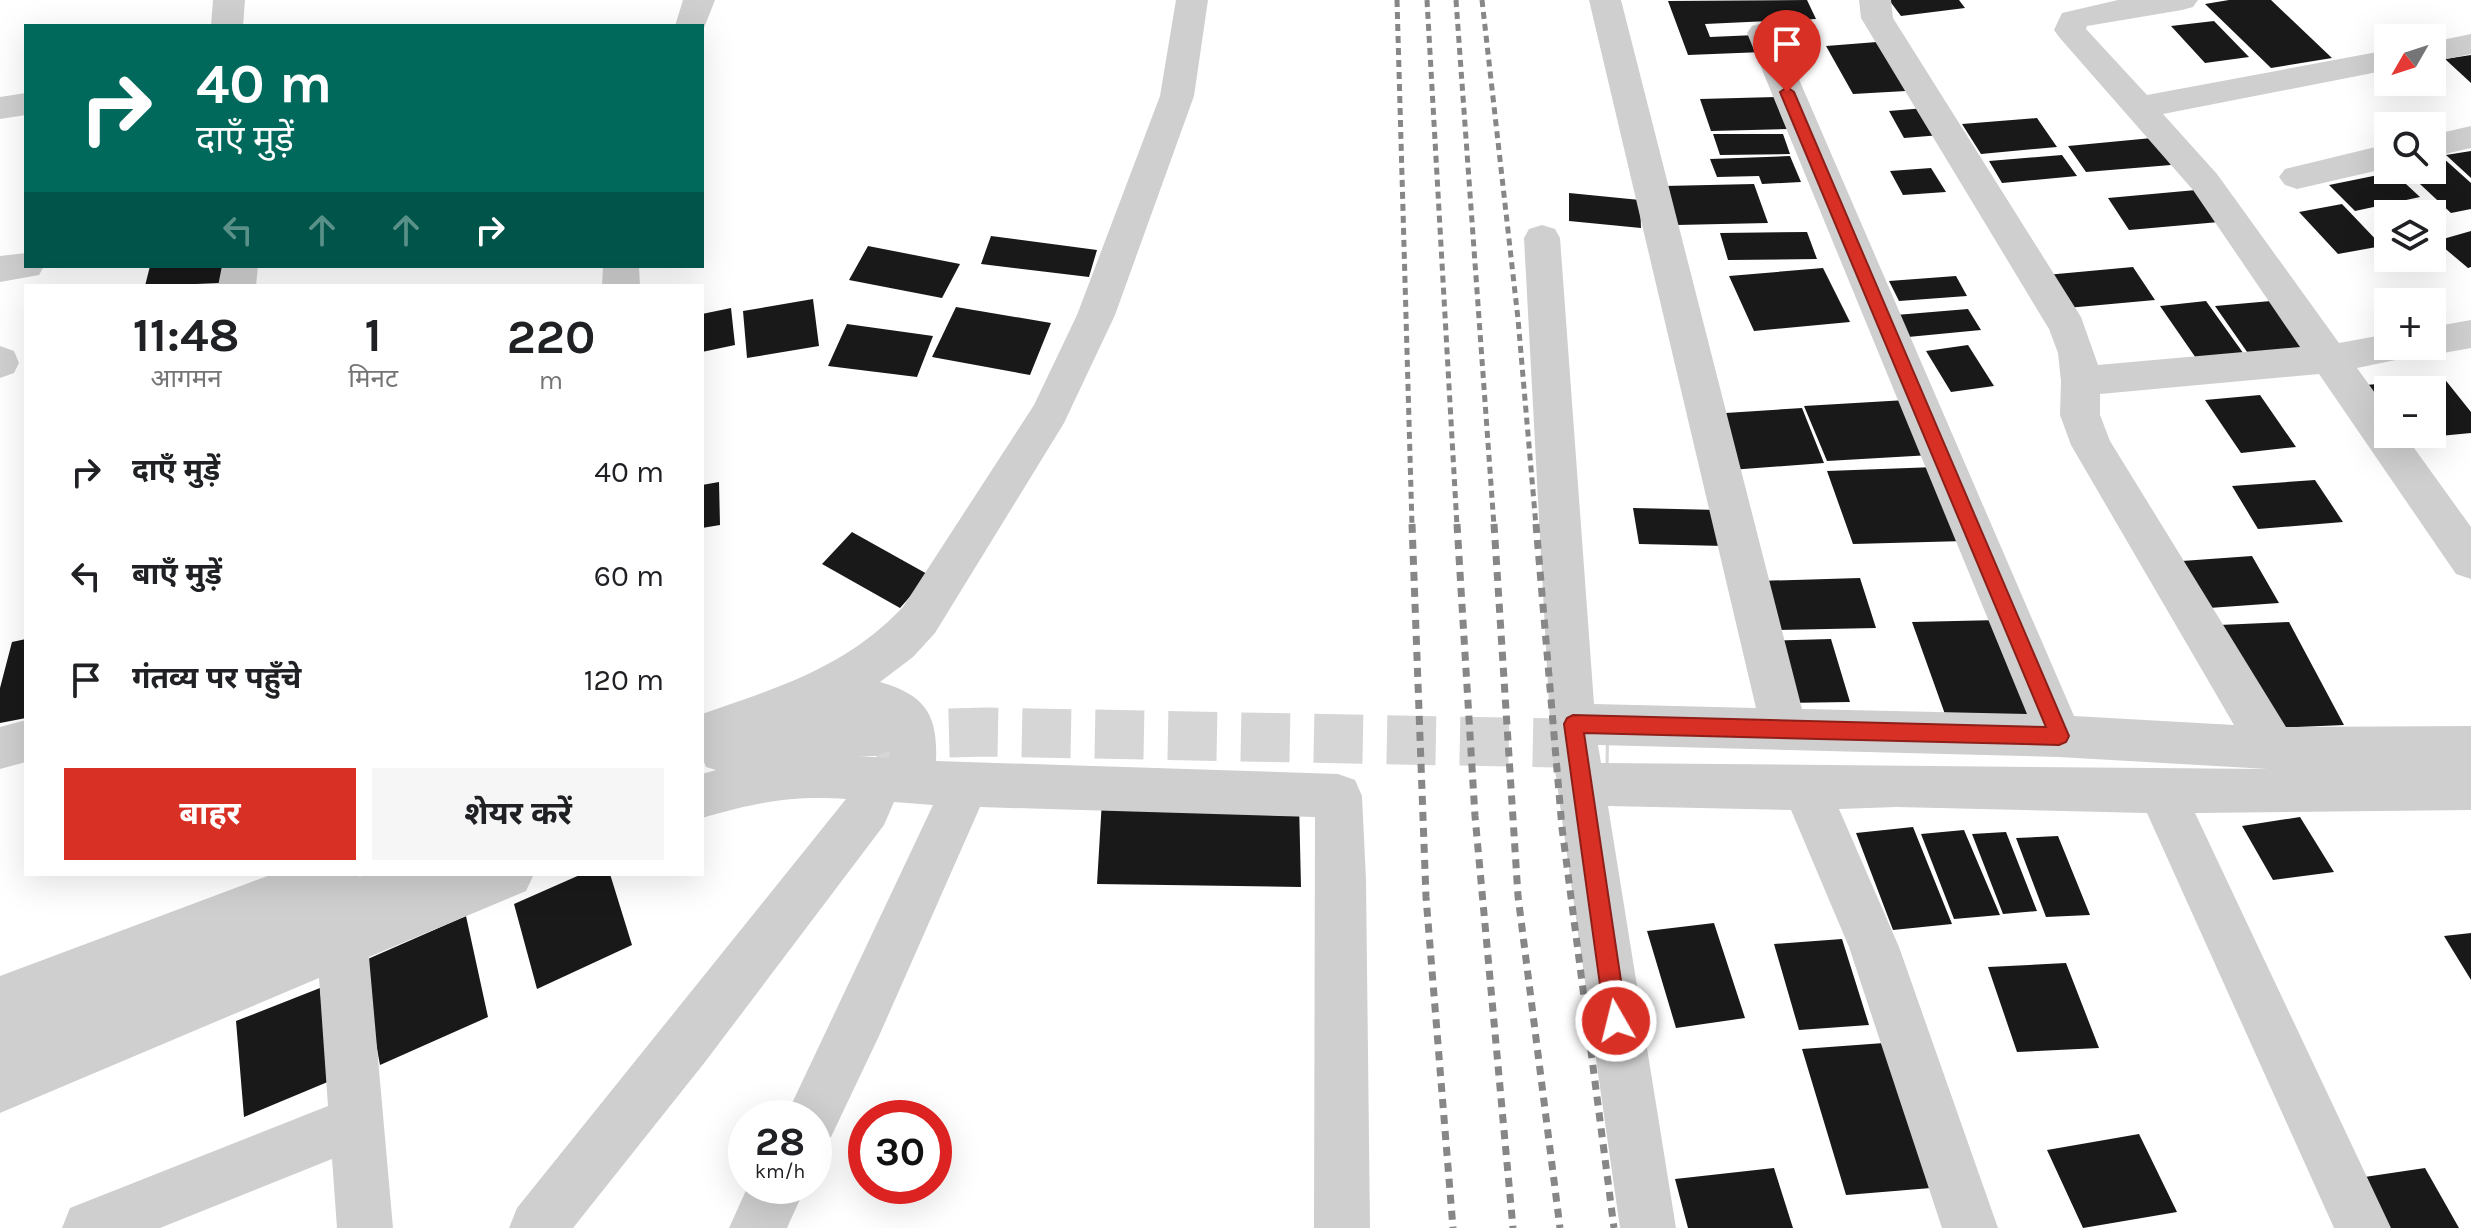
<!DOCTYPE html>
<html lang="hi">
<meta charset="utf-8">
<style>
body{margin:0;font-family:Karla,"Noto Sans Devanagari",sans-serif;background:#f6f6f6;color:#202124;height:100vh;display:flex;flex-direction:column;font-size:30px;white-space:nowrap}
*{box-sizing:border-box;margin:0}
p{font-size:26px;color:#757577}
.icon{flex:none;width:44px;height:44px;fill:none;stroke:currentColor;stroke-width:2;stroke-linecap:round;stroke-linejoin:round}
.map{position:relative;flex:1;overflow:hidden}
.side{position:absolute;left:24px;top:284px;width:680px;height:592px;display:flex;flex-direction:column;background:#fff;border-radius:0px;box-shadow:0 8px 32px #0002}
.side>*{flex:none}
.hud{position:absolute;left:24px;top:24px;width:680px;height:244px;border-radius:0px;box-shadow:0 8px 32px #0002;background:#00695c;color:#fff;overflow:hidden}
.needle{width:52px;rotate:231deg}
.tools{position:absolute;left:2374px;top:24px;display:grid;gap:16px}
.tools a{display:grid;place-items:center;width:72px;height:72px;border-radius:0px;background:#fff;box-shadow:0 8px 32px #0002;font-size:40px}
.speed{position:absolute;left:728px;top:1100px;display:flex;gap:16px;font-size:40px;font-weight:700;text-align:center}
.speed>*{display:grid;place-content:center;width:104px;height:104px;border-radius:50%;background:#fff;box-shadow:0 8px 32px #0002;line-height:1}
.speed small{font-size:20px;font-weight:400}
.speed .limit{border:12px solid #d22;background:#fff;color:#111}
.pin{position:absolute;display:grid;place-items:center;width:68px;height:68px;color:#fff;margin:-82px -34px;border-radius:50% 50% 50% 0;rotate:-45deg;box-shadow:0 0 8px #0007}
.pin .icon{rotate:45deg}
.me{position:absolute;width:88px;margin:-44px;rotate:352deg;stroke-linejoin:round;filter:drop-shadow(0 0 6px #0008)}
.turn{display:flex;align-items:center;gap:28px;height:168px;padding:0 40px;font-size:36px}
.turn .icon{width:104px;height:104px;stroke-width:2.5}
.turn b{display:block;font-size:56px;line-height:68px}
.lanes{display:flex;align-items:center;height:76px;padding:0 40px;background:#0003;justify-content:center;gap:40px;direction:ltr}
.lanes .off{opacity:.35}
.eta{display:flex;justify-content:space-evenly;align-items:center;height:136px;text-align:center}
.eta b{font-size:48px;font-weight:700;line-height:56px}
.button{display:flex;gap:16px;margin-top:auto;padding:16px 40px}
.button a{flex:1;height:92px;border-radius:0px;background:#d93025;color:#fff;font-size:32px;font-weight:700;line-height:92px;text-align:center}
.button a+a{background:#f6f6f6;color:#202124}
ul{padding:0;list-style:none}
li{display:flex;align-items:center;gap:24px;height:104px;padding:0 40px}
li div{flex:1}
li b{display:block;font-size:30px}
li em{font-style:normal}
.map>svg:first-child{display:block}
.building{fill:#191919}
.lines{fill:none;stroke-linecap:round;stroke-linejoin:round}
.minor-tunnel{stroke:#d6d6d6;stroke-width:49;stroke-dasharray:49 24;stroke-linecap:butt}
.minor{fill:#cfcfcf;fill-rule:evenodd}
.rail-far1{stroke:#878787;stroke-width:5;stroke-dasharray:7 5;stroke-linecap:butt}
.rail{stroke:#878787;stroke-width:7;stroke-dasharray:9 7;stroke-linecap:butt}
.route{fill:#d93025;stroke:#8d1f18;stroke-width:2}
</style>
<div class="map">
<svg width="2471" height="1228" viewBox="0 0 2471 1228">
<rect width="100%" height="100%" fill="#fff"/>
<path class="building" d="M1807,0L1816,19L1705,24L1710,37L1756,35L1763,52L1688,55L1668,1Z
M1889,0H1959L1965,8L1901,16Z
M2229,0H2271L2332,58L2271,68L2205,4Z
M2214,21L2249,57L2205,63L2171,26Z
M1877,42L1906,91L1853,94L1826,46Z
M2471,55V83L2445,59Z
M1776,97L1788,129L1711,131L1700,99Z
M1925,108L1941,135L1904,138L1889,111Z
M2037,118L2057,147L1981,154L1962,124Z
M1713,134H1783L1790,154L1720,155Z
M2152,138L2171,165L2086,172L2068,146Z
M2471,151V178L2446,155Z
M2062,155L2077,176L2002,183L1989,161Z
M1790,156L1801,182L1762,184L1759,176L1717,177L1710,159Z
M2442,157L2471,183V209L2451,213L2405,170H2432V159Z
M1931,168L1946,192L1903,195L1890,171Z
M2393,172L2420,197L2355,211L2329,185Z
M1754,184L1768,223L1676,225L1664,186Z
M2196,190L2219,222L2129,230L2108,198Z
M1569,193L1640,200L1641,228L1569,221Z
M2342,204L2382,246L2338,254L2299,212Z
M2471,231V267L2468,268L2436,241Z
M1807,232L1817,259L1728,260L1720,233Z
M991,236L1097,250L1089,277L981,264Z
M868,246L960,264L942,298L849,280Z
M150,266H225L221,283L145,286Z
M2133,267L2155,300L2067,308L2046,275Z
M1823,268L1850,322L1754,331L1729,276Z
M1956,276L1967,296L1899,301L1889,281Z
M813,299L819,346L747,358L743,311Z
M2206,301L2246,357L2198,361L2160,306Z
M2271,301L2309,353L2252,359L2215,306Z
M956,307L1051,323L1030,375L932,357Z
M731,308L735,345L702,352V314Z
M1968,309L1981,330L1908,337L1896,315Z
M847,324L933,336L917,377L828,366Z
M1968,345L1994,386L1951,392L1926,351Z
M2443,377L2471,412V433L2408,439L2404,434H2432V390H2388V413L2367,385Z
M2260,395L2296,447L2241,453L2205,400Z
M1906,400L1931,455L1827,461L1804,406Z
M1802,408L1824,463L1730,470L1710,414Z
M1936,467L1965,541L1853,544L1827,471Z
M2315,480L2343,522L2258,529L2232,486Z
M719,482L720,525L702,528V485Z
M1633,508L1719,510L1725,546L1639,544Z
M852,532L929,575L900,608L822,564Z
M2252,556L2279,603L2209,608L2182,561Z
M1860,578L1876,628L1772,630L1757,581Z
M1999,620L2037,714L1946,717L1912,622Z
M2289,622L2344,725L2272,728L2219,625Z
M26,639V718L0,723V688L12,642Z
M1831,639L1850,702L1783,703L1765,641Z
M1102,800L1299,802L1301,887L1097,884Z
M2300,817L2334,872L2273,880L2242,826Z
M1913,827L1952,924L1893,930L1856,833Z
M1964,830L2000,915L1954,919L1921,834Z
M2006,832L2037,911L2003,914L1972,834Z
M2058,836L2090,915L2046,917L2016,838Z
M582,874H610L632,945L537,989L514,904Z
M466,916L488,1017L380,1065L361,962Z
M1714,923L1745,1018L1676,1028L1647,931Z
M2471,933V980L2444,936Z
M1842,939L1869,1025L1799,1030L1774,944Z
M2066,963L2099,1048L2017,1052L1988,967Z
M320,988L330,1081L244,1117L236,1021Z
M1884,1043L1931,1188L1846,1195L1802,1049Z
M2139,1134L2177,1212L2083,1228L2047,1150Z
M1774,1168L1793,1228H1688L1675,1179Z
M2425,1168L2459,1228H2377L2351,1179Z"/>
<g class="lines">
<path class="minor-tunnel" d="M876,735L986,732L1609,744"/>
<path class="minor" d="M213,0H245L243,26H211Z
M683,0H715L702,33V26H675Z
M1176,0H1208L1194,96L1115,315L1064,423L935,633L913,657L880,682C925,695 938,714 936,761L1338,774L1355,780L1362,796L1366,880L1370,1228H1314L1315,817L980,807L879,1036L831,1137L814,1144V1118H785L933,805L894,802L884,825L705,1062L573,1228H509L517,1208L846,799C790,795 755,803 702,818V774L716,770L706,767L702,757V714C779,687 845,668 903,607L1034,405L1077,315L1160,96ZM890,751L889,758L859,756H876Z
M1589,0H1621L1802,709L2027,714L1747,33L1752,26L1763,23L1774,26L1779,33L2074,716L2234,725L2071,445L2060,415L2061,381L2058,353L2049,329L1861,18L1859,0H1891L1893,18L2081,317L2098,365L2300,347L2193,190L2059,37L2054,30L2062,13L2118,0H2198L2193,7L2182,10L2087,26L2086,29L2147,95L2388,50V70L2163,114L2217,174L2339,343L2388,334V346H2432V327L2471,320V348L2432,355L2418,350L2415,356L2357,368L2388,411V434H2404L2471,527V579L2456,574L2319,374L2100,394V415L2110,441L2286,727L2471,726V810L2195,813L2391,1228H2334L2147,813L1896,807L1839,809L1899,947L1998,1228H1942L1849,947L1791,810L1608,806L1676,1228H1620L1551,742L1524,238L1529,229L1542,225L1555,229L1560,238L1594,704L1756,708ZM1598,745L2059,757L2268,769L1601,763Z
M2471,34V54L2432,62V42Z
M26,93V115L0,119V97Z
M2471,126V148L2432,157V135Z
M2388,144V168L2297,189L2285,185L2279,177L2285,169Z
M26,253V266H44L39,275L0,282V256Z
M222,266H258L256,286H218Z
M603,266H639L640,286H602Z
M0,346L14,351L19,363L14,373L0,378Z
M26,720V762L0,769V727Z
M273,874H361L359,877L366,874H534L526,891L369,957L393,1228H337L332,1159L160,1228H62L70,1208L328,1106L319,978L0,1113V976Z
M748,1186H806L787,1228H729Z"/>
<path class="rail-far1" d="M1397,0L1412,526
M1427,0L1457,526
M1456,0L1494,526
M1482,0L1518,319L1536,526"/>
<path class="rail" d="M1412,524L1426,897L1453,1228
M1457,524L1475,816L1513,1228
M1494,524L1518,896L1560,1228
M1536,524L1562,828L1614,1228"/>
</g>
<path class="route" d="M1787,87L1794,92L2069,736L2066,742L2059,745L1584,733L1627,1021L1624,1028L1616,1032L1609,1028L1605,1021L1564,724L1567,718L1573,715L2046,727L1780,92Z"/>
</svg>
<div class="tools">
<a><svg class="needle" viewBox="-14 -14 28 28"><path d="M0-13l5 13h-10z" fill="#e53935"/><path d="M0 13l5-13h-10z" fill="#757577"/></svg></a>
<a><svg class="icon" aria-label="search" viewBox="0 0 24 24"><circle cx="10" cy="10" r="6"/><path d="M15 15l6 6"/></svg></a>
<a><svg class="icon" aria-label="layers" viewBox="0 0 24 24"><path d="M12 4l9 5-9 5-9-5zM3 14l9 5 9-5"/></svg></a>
<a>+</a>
<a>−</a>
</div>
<div class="speed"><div>28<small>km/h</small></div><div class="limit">30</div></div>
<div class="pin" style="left:1787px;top:92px;background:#d93025"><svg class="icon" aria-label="arrive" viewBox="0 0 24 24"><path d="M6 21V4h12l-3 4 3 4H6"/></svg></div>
<svg class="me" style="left:1616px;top:1021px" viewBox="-20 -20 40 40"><circle r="17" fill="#d93025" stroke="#fff" stroke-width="3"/><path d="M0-11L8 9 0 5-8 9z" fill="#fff"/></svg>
<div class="hud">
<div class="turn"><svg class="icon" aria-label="right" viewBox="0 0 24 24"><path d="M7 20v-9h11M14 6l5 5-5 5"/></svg><div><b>40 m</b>दाएँ मुड़ें</div></div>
<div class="lanes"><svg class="icon off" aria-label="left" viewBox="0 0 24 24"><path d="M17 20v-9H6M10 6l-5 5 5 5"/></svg><svg class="icon off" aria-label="ahead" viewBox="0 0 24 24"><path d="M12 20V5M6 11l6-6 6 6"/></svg><svg class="icon off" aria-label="ahead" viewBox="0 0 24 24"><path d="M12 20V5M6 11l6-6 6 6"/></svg><svg class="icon" aria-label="right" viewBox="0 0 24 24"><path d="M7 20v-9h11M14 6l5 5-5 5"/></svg></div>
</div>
<section class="side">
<div class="eta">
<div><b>11:48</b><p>आगमन</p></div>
<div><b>1</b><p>मिनट</p></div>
<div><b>220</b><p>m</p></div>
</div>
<ul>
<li><svg class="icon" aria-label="right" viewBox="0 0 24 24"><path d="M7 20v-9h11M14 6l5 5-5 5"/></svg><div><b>दाएँ मुड़ें</b></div><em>40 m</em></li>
<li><svg class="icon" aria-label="left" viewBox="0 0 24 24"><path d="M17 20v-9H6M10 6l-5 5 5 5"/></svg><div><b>बाएँ मुड़ें</b></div><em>60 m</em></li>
<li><svg class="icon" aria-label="arrive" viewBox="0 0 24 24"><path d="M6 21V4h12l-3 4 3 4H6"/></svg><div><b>गंतव्य पर पहुँचे</b></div><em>120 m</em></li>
</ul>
<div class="button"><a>बाहर</a><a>शेयर करें</a></div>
</section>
</div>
